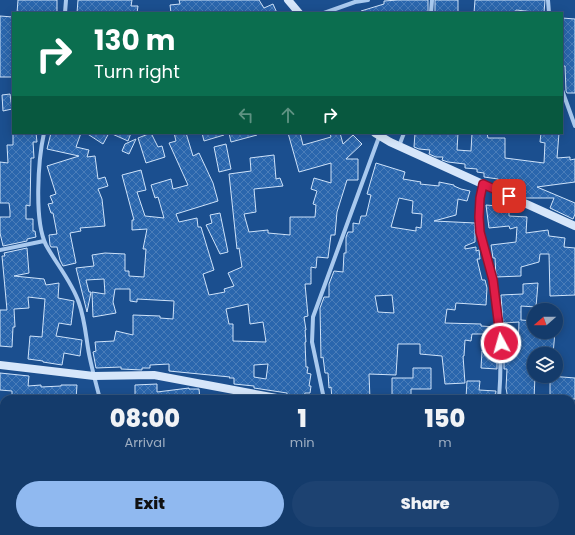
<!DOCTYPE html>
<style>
body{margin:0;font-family:Poppins,sans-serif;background:#1d4271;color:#f1f3f6;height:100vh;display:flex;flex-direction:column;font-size:15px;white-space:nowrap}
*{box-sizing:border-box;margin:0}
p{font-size:13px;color:#9dadc1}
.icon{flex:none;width:22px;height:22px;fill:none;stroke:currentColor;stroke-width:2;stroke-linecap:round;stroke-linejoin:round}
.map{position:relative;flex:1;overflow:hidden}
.side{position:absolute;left:0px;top:395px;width:575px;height:140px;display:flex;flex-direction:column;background:#143b6b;border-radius:12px 12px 0 0;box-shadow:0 2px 10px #0003,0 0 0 1px #33557e}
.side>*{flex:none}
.guide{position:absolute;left:12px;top:12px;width:551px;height:122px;border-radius:0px;box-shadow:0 2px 10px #0003,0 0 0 1px #33557e;background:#0b6e4f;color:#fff;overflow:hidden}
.needle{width:26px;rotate:250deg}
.buttons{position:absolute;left:527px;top:303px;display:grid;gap:8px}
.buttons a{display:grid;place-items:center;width:36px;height:36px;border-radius:50%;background:#143b6b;box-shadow:0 2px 10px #0003,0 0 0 1px #33557e;font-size:20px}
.pin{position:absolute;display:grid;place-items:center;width:34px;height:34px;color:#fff;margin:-17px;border-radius:8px;box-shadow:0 2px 6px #0006}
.me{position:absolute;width:44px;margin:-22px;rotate:354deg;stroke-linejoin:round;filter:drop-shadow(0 0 3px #0008)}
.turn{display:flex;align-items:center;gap:14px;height:84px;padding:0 16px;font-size:18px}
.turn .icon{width:52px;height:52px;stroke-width:2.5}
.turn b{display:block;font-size:28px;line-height:34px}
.lanes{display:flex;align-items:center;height:38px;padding:0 16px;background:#0003;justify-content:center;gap:20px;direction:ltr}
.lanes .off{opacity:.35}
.eta{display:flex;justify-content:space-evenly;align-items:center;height:68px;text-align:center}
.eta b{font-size:24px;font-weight:800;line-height:28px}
.primary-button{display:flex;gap:8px;margin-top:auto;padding:8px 16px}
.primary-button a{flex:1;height:46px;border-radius:24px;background:#90b9f0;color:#111;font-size:16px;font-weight:800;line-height:46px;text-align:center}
.primary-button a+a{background:#1d4271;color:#f1f3f6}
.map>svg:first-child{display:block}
.building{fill:url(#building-cross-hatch);stroke:#cfe3fa;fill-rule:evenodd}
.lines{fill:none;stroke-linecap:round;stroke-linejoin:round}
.street{stroke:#a9c9ee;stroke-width:4}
.secondary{stroke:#d6e6fa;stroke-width:8}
.route-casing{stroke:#92132f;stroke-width:10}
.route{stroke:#e11d48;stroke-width:7}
</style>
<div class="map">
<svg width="575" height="535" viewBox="0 0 575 535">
<defs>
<pattern id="building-cross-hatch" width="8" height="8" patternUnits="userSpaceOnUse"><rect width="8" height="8" fill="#2a66ad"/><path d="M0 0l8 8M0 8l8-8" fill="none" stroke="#4a7db9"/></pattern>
</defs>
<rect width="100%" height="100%" fill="#1b4f8f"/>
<path class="building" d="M18,0H57V13H17Z
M78,0H132L131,6H138L137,13H77Z
M179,0H259L264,8L273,4L277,13H171L170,5L180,4Z
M398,0H428V13H361V11L384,4V1Z
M435,0H458V13H435Z
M475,0H545L544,13L516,10L515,13H474Z
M0,16L13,17V77H0Z
M562,18L575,19V93H567L566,91L565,66H563Z
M10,94L12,109L3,111L2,95Z
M13,133H36L37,142H33L34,158H31L30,206L26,205V219H33V231H35L36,237L27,239V241L3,246L0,233V217H10V211L9,203H0V162L8,163L7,145H13Z
M51,133H81L76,147L89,150L87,157L95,156L98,179L105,177L108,186L98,189L102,199L105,226L80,228L81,231L70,233L76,263L63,266L60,260L57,247H51L50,245L49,235L57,234L53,213H51L48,204L53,203L50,196L56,194L47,166L79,156L47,149Z
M86,133H109L103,144Z
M110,133H131L128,141Z
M151,133L158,147L162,146L165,157L146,163L138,138Z
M174,133H186L193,156L199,153L213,183L218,201L176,214L179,222L197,218L198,227H201L214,270L203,274L209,295L225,292L224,289L234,286L228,273L242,267L239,248L237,249L229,174L251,171L250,158L274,155L276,179L280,178L283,186L254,189L256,212L244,214L249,232L268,230V233L290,235V217H315L316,205L313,204L317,191L311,189L314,178L331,183V163L299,172L288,133H300L303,145L331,137L330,133H340L343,144L353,135L362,144L346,159H358V180H347L337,212L335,235H331L328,258L317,257L316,268L311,267V284H305L308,316L304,317L306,330H305L306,342H305L306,367H308L307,373L311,374L309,386H311L310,393H305L304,396L287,395V393L254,388V386L234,384V378H229L230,377L169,371V364L150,365V368H142V370L121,369V367L96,368L93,352L96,351L95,342L114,341L116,331L133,335V315L160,316V318L173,319L174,301L137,299V302L130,301V289H115L113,302L116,313L93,317L92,292L105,294L104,279L86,280L89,292H91L87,312L76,268L94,266L92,255L105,253L125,254V271H129V276L144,277L146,249H143L147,229L132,230V220H134L122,175L141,170L146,190L137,192L145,216L164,218L158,197L155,198L151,185L171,179L173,189L188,185L169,143L176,141ZM248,304L250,324L263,322L266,342L233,341V324H229L226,309ZM268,364L266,379L254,377V365Z
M202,133H223L224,135L204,141Z
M229,133H257V135L231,142Z
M415,133H458L457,150L471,151L472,133H487L488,138H505V158L544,163L545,143L540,142L541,133H559L557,158L570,157V160L575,159V182L537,187L575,203V214L573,219L550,208L554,198H526L516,193V184H498V179L484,177V173L477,172V169L465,168V164L448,162L442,160L443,157H436L429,154L430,150L419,149L414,147Z
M136,139L129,154L122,151L125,144Z
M226,144L231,169L219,172L214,147Z
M376,163L405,172L403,179L421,182L420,184L439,186V182L454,185V186L461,189L470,191L467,201L458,199L456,215L434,221L475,223V242L465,246V249L476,247V251L479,250L480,259H477L482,280H485L487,288L486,305L456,303L455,310L447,309L445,323L481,324V326L496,327V334H472L471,341L465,340L464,356H463L465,383L445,384L442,356L420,354V344H398L396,375L369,374L370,399H332L331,387L329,388L328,373H325L323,357L321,358L320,308L324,297H329V284L334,271L343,272L344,253H346V237L348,232H353V223L359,224L361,216H366L371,195L367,194ZM399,198L413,201L412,213L422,214L421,228L416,227V231L391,227ZM392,295L394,313L378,312L375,296Z
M486,205L509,207V216L527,217L526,233L548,230L549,236L565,238L564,247L575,248V295L550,296L549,254H540L539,262L521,267V276L496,277L495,258H493L491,245L516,242L517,227L510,229L509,226L489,228Z
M220,213L228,252L220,254L206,225L212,223L210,215Z
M27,248L29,273L14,276L44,279L46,285L59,283L58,298L74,301L71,325L59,323L56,336L82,340L80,356L64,353L62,365L43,362V361L28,359L30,336L42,337L45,299L28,297L29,308L14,309L15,327H13L12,347L0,346V310H7L2,256H5L4,253Z
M538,283L536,307L521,306V320L534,321V332H555L553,354H534V376H535L534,399H508L506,388L507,369H504V352H506L507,349H518L519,322L503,323L501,295L523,294V284Z
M482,351L497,352V369L481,368Z
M413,368H431V389H411V399H392V378H413Z
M0,373L29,376L28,386L41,385V387L61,386V385H77L76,399H12V391L0,390Z
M550,376L575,378V399H550Z
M467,381H480L479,390L496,391L495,399L466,398Z
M157,384V392L189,388V389H199L200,399H135V385Z"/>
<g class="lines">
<path class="street" d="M548,0L549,13
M65,13L66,0
M324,13L355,2L368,0
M431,13L432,0
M562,90L575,126
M44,133C38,160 34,221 46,245C57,265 72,282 79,303C85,320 86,338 89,354C92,369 96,384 100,399
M399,146L404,133
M483,184C480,200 477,217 480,233C484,249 491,264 493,280C501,319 502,359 499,399
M0,250L44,241
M324,399L312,342L313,317L379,137
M128,531L129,535
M348,531L349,535
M231,535L234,531"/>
<path class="secondary" d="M288,0L299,13
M375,133L390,142L575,226
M0,365L94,376L154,375L282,399
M571,417L575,418"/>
</g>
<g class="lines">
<defs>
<path id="route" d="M501,343L493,280L480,232L479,217L480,198L483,184L509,196"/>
</defs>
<use href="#route" class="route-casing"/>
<use href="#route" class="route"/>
</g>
</svg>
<div class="buttons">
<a><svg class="needle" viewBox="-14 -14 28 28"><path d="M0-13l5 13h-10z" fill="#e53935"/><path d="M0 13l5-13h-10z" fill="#9dadc1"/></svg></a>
<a><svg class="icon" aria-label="layers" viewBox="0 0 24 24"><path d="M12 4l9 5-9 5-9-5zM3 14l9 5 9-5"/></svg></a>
</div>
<div class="pin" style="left:509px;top:196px;background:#d93025"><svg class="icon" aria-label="arrive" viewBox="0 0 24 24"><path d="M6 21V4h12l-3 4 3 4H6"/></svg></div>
<svg class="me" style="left:501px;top:343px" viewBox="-20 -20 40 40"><circle r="17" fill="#e11d48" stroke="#fff" stroke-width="3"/><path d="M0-11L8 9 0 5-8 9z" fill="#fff"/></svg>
<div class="guide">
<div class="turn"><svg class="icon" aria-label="right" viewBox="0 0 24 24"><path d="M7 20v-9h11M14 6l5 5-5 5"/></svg><div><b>130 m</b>Turn right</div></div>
<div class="lanes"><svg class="icon off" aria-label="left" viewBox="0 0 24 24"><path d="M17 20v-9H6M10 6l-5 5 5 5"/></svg><svg class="icon off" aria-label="ahead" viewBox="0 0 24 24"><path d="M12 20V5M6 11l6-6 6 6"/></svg><svg class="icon" aria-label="right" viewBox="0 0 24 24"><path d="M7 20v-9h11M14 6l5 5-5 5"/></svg></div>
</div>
<section class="side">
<div class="eta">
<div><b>08:00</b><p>Arrival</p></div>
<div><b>1</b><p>min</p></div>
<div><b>150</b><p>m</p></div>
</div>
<div class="primary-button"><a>Exit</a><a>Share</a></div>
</section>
</div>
